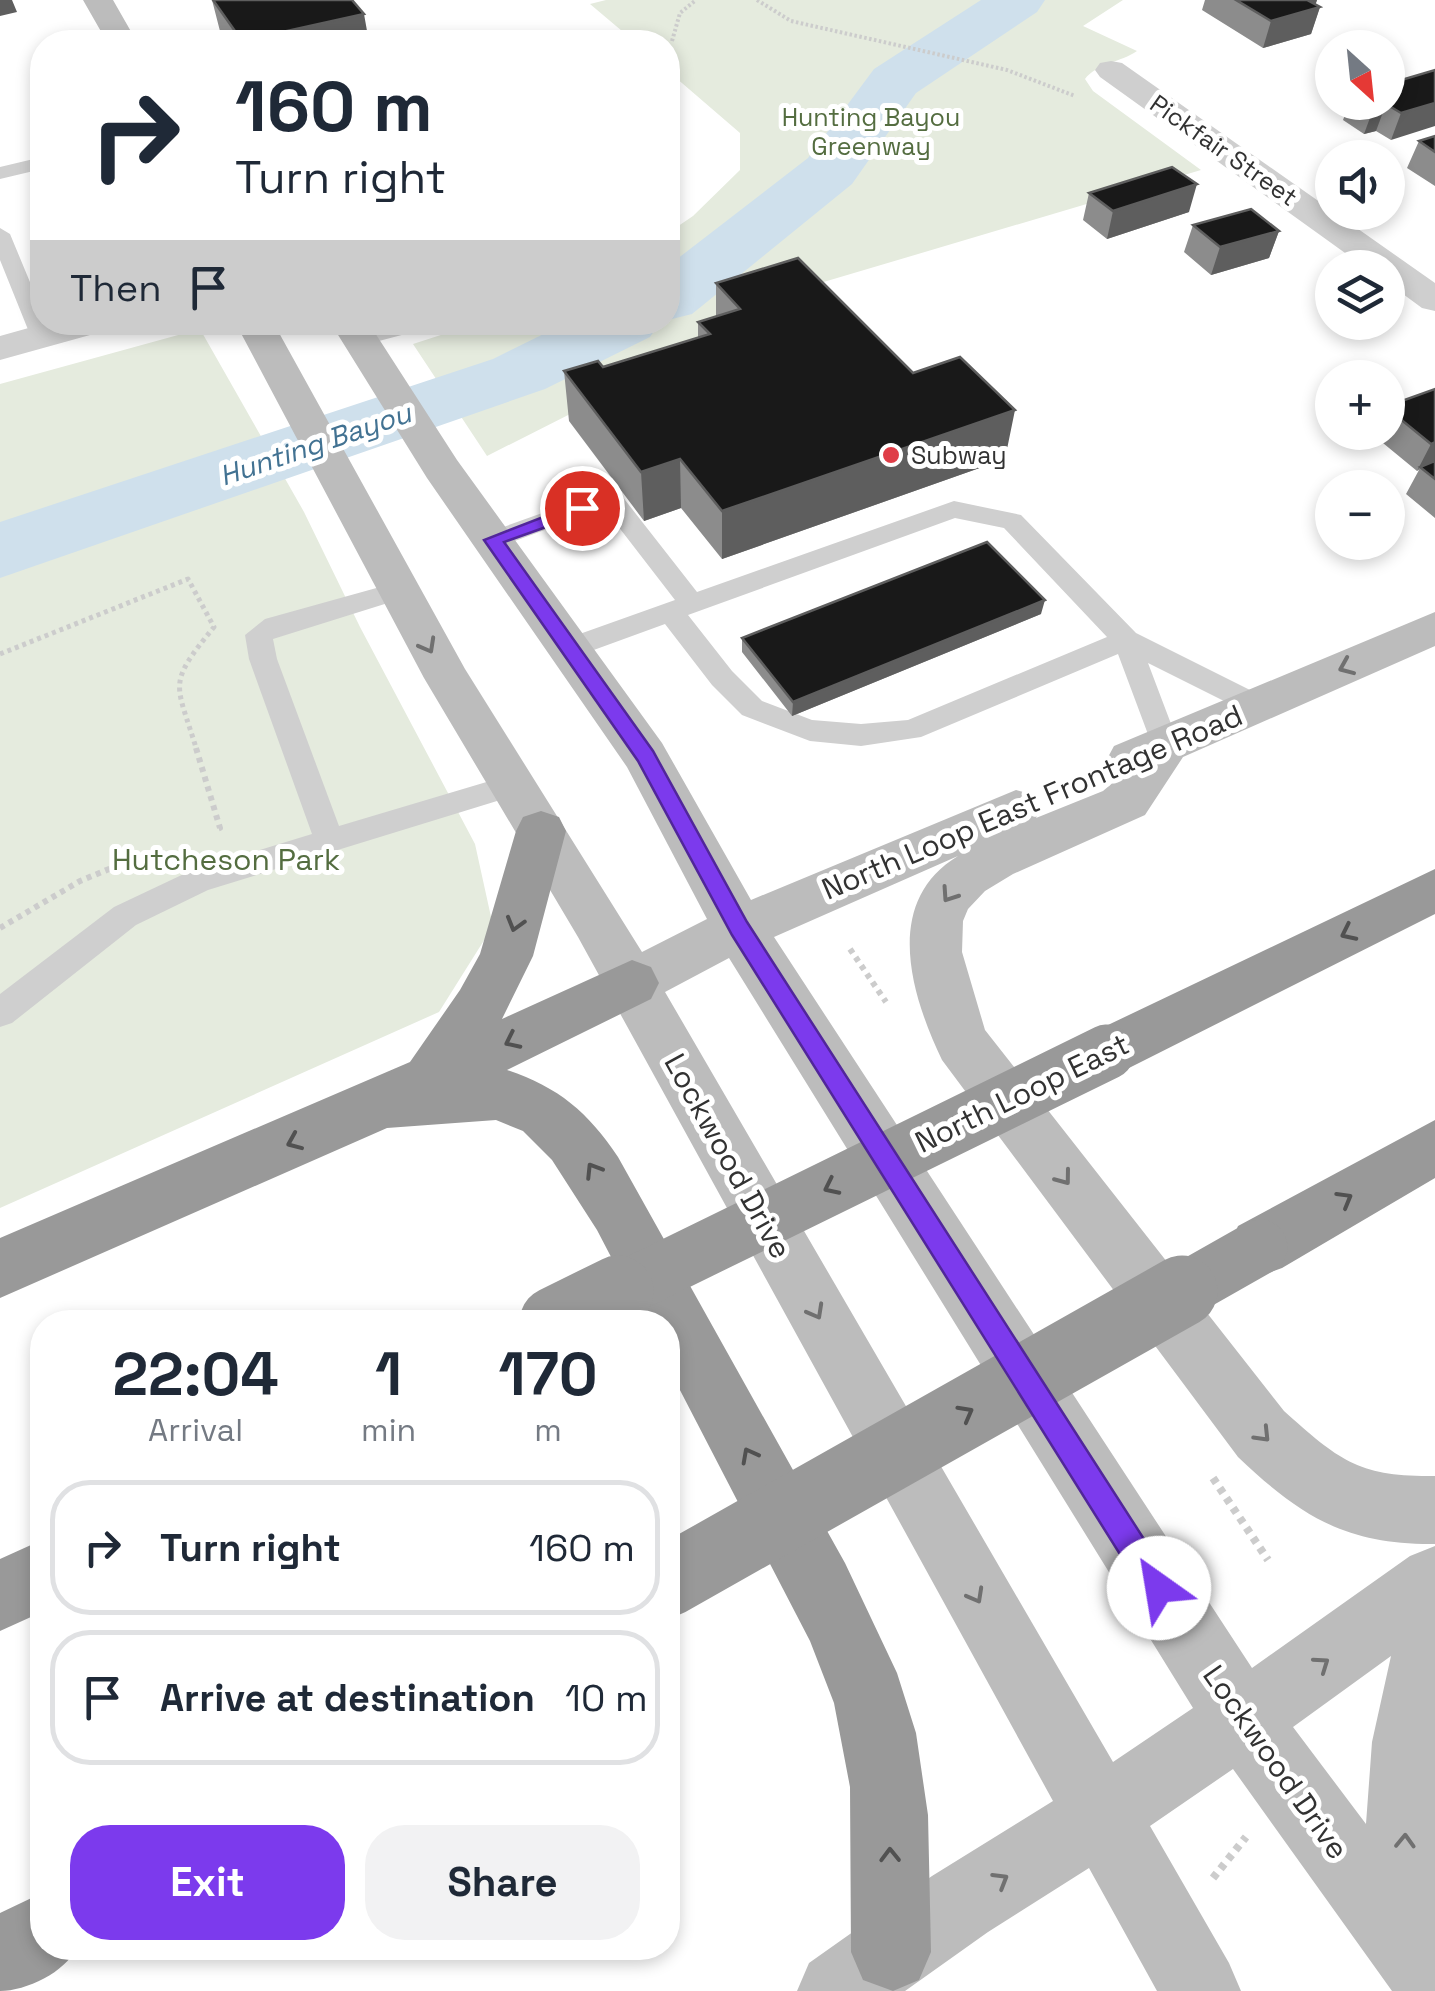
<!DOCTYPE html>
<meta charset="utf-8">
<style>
body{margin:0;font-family:"Space Grotesk",sans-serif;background:#f2f2f3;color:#1f2937;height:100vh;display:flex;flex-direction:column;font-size:38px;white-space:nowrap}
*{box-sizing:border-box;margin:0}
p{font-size:32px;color:#747a83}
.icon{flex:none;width:55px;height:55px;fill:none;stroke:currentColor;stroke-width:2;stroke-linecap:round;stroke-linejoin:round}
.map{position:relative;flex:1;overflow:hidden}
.panel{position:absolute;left:30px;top:1310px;width:650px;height:650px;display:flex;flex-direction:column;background:#fff;border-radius:40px;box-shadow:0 5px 15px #0003}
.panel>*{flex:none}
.hud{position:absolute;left:30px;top:30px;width:650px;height:305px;border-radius:40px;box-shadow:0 5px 15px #0003;background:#fff;color:#1f2937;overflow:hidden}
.needle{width:65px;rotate:153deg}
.buttons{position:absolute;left:1315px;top:30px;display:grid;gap:20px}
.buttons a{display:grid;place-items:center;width:90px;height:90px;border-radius:50%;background:#fff;box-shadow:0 5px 15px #0003;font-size:50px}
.pin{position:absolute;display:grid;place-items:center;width:85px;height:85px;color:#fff;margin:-42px;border:5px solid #fff;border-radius:50%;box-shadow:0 2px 10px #0007}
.me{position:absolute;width:110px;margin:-55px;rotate:328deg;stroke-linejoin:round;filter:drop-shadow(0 0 8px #0008)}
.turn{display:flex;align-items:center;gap:35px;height:210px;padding:0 40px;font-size:45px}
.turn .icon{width:130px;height:130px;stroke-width:2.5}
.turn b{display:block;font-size:70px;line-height:85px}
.then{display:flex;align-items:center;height:95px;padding:0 40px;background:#0003;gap:20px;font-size:38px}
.eta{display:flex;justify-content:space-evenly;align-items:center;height:170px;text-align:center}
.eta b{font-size:60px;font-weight:700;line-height:70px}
.cta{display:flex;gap:20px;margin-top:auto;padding:20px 40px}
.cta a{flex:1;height:115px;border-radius:40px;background:#7c3aed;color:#fff;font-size:40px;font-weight:700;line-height:115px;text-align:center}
.cta a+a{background:#f2f2f3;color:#1f2937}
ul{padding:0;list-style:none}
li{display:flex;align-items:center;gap:30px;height:135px;margin:0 20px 15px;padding:0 20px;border:5px solid #e0e1e3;border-radius:40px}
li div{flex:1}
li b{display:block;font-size:38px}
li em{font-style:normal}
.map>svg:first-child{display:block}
.green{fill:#e5ebde}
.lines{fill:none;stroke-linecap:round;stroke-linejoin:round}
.river{fill:#cfe0ec;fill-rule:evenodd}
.path-far3{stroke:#ccc;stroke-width:4;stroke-dasharray:2.5 2.5;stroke-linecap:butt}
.path-far2{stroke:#ccc;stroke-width:5;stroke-dasharray:4 4;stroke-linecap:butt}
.path-far1{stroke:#ccc;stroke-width:6;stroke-dasharray:5 5;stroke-linecap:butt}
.path{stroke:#ccc;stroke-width:8;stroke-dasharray:6 6;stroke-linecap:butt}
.lane{fill:#cfcfcf;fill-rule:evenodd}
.street{fill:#cfcfcf;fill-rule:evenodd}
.secondary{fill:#bcbcbc;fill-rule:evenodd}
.highway{fill:#999;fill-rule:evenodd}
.highway-bridge-far1{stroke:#999;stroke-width:55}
.highway-bridge{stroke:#999;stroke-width:71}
.wall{fill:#8c8c8c}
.shaded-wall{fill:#5e5e5e}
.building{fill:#191919;stroke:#5e5e5e;stroke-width:2.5}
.oneway{stroke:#707070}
.oneway2{stroke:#515151}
.route{fill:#7c3aed;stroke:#51269a;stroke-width:2.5}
.poi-dot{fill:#df3d47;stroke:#fff;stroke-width:4}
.labels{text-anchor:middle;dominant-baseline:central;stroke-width:10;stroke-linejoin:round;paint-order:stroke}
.far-park-label{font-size:25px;fill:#546d40;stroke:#fff}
.far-street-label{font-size:25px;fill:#323232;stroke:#fff}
.far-poi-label{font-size:25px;fill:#323232;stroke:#fff;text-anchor:start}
.far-water-label{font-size:28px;font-style:italic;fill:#427292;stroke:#fff}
.street-label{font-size:30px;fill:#323232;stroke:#fff}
.park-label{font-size:30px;fill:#546d40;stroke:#fff}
</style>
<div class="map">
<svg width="1435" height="1991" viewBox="0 0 1435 1991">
<rect width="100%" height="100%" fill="#fff"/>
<path class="green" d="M606,0H1123L1083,26L1137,51C1121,62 1096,64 1085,79L1093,91L1201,170L743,306L655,371L487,456L413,344L478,323L668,322V233L693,216L740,170V133L668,71V42H635L590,4Z
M200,329L304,512L360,627L475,844L493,926L439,1012L0,1208V384Z"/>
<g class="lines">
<path class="river" d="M981,0H1045L1037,12L916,93L852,184L692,314L668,320V266L808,158L874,69Z
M568,322H660L650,337L545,389L0,578V522L493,359Z"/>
<path class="path-far3" d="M757,0L791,21L1007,70L1075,96
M672,41L680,13L696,0"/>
<path class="path-far2" d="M0,654L188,579L214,627C166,686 176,681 197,751"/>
<path class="path-far1" d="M196,748L220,828L214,830
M0,928L80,881L155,850
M850,949L886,1002"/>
<path class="path" d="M1213,1478L1268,1560
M1213,1878L1246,1837"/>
<path class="lane" d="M42,157V169L0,179V167Z
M0,228L10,234L42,311V322H47L53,337L50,342H34L31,337L0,260Z
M396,322H435L432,327L360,346L349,339L352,334Z
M609,489L618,491L697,592L954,501L1021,515L1136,633L1266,698L1270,705L1266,712L1256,715L1246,712L1148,663L1179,745L1175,753L1165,756L1155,753L1118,654L921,737L861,746L810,741L742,715L712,685L665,624L580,655H560L556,648L560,641L675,600L604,508L493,549L480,540L484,534ZM955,518L1004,528L1107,637L908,720L861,724L812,720L762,701L732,671L688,615Z
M398,582L407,585L411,591L407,597L273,639L277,659L339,826L513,774L523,777L528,785L523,793L208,890L136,925L12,1023L0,1027V994L114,907L188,872L312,834L249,659L245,635L265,619Z"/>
<path class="street" d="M1111,61L1122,63L1435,283V311L1422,308L1388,283V268H1366L1100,77L1095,70L1100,63Z
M50,322H113L108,330L0,360V336Z"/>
<path class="secondary" d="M83,0H113L137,42H107Z
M235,322H273L465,669L642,952L707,919L627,767L427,478L330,322H368L457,460L662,743L751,900L1016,790L1034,795L1041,809L1036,818L1103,791L1122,775L1114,772L1107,759L1114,746L1435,612V646L1183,757L1145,815L1013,874L985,891L968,909L963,921L962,952L985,1030L1284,1411C1340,1461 1359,1477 1435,1476V1544C1347,1545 1301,1517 1238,1457L942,1060C911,995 882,902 958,856L774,937L1252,1668L1410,1556L1435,1546V1991H1392L1233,1769L1150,1826L1229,1963L1241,1991H1157L1089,1868L988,1932L905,1991H797L809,1963L932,1876L1053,1801L578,937L424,678ZM729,958L1193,1708L1113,1762L665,992ZM1391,1656L1372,1742L1366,1824L1293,1727Z"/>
<path class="highway" d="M541,811L559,817L566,831L533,956L502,1019L632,960L651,967L659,983L651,999L507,1070C558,1087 588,1112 618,1157L845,1563L897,1673L916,1733L928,1815L931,1952L919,1980L893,1991L863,1980L851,1952L850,1787L834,1703L810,1641L668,1367V1322H645L597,1230L552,1160L523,1131L496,1120L387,1128L0,1298V1238L410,1062L460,990L480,954L516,831L523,817Z
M1435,869V914L1127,1069L1107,1077L1087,1069L1079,1052L1087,1035Z
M1435,1120V1178L1282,1268L1260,1276L1238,1268L1229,1247L1238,1226Z
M42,1540V1612L0,1631V1559Z
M42,1893V1948H76C66,1972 26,1991 0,1991V1913Z"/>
<path class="highway-bridge-far1" d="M613,1294L1107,1052
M1177,1294L1260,1247"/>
<path class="highway-bridge" d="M555,1322L618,1291
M668,1581L1182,1291"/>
</g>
<path class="wall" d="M212,0H352L369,42H227L221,35Z
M1205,0H1317L1315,5L1320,7L1311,34L1263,48L1202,10Z
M1435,70L1391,140L1376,131L1364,134L1343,120L1350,102H1388Z
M1435,136V186L1407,168L1419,141Z
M1089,193L1189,212L1107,239L1083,220Z
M1193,225L1279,231L1269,258L1211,275L1184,252Z
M716,283L913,373L1005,459L722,559L681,508L644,521L569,421L564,371L603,367L698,338V322L716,316Z
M1435,389V518L1406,494L1419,470L1417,471L1372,434L1373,432H1388V406Z
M1041,614L792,716L742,652V638Z"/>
<path class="shaded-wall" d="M0,0H12L17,12L0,16Z
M1300,0H1317L1314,9L1320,7L1311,34L1263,48L1271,21Z
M364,14L369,42L242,41Z
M1435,87V126L1391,140L1401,113Z
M1386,104L1376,131L1364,134L1374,107Z
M1197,184L1189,212L1107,239L1113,211Z
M1279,231L1269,258L1211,275L1220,247Z
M1015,410L1005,459L722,559V511Z
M1435,442V464L1420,467L1417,471L1431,444Z
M680,459L681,508L644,521L641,472Z
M1045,600L1041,614L792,716L793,702Z"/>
<path class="building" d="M213,0H352L364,14L242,41Z
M1236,0H1307L1320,7L1271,21Z
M1435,70V103L1401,113L1386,104L1374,107L1367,102H1388V84Z
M1435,136V152L1419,141Z
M1172,167L1197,184L1113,211L1089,193Z
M1251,209L1279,231L1220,247L1193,225Z
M798,258L913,373L960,357L1015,410L722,511L680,459L641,472L564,371L598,361L603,367L710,334L698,322L740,309L716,283Z
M1435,389V442L1431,444L1388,409V406Z
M1435,461V479L1420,467Z
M987,542L1045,600L793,702L742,638Z"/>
<defs><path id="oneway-chevron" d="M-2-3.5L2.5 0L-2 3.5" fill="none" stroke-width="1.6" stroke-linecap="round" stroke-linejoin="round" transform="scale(2.5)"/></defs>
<g class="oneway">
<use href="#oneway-chevron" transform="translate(428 646) rotate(61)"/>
<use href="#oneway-chevron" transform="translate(1346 667) rotate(157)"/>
<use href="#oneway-chevron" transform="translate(949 895) rotate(124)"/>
<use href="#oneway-chevron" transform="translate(1064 1178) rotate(53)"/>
<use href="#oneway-chevron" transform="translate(816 1312) rotate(61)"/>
<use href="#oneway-chevron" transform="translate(1263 1435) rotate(46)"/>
<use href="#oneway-chevron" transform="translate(976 1596) rotate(61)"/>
<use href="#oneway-chevron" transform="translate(1322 1664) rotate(-35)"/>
<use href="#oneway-chevron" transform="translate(1405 1841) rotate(-88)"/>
<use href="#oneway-chevron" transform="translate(1001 1880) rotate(-31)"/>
</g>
<g class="oneway2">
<use href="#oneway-chevron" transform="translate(515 924) rotate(106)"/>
<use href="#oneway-chevron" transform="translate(1348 933) rotate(154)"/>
<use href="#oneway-chevron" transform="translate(512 1041) rotate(154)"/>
<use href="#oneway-chevron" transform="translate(294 1142) rotate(157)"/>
<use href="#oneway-chevron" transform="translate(593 1170) rotate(-122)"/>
<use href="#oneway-chevron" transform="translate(831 1187) rotate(154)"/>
<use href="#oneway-chevron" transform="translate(1345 1199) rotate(-30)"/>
<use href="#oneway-chevron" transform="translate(966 1413) rotate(-29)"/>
<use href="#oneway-chevron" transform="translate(749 1455) rotate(-118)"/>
<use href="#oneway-chevron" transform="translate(890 1855) rotate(-91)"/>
</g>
<path class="route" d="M582,502L588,503V512L504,542L653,751L747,922L1169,1578L1173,1588L1169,1599L1159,1603L1148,1599L732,935L638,761L484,540Z"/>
<circle class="poi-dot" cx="891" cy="455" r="10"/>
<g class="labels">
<g class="far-park-label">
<text x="871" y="117">Hunting Bayou<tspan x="871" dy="29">Greenway</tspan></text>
</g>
<g class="far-street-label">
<text transform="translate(1224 150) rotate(35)">Pickfair Street</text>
</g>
<g class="far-poi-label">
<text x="911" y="455">Subway</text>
</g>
<g class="far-water-label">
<text transform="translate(315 444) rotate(-19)">Hunting Bayou</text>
</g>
<g class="street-label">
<text transform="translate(1032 802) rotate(-23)">North Loop East Frontage Road</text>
<text transform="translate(1022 1093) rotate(-26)">North Loop East</text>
<text transform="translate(728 1156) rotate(61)">Lockwood Drive</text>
<text transform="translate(1276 1762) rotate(55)">Lockwood Drive</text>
</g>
<g class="park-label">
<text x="226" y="859">Hutcheson Park</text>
</g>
</g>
</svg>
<div class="buttons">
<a><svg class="needle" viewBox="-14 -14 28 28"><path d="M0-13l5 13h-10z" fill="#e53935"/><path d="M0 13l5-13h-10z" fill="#747a83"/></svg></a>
<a><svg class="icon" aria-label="sound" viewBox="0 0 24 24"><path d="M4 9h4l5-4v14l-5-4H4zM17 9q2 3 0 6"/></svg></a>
<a><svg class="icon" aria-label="layers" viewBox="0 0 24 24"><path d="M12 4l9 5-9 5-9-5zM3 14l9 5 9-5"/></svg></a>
<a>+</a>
<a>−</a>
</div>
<div class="pin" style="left:582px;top:508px;background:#d93025"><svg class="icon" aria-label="arrive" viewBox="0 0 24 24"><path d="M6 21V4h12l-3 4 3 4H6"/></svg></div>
<svg class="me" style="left:1159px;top:1588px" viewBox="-20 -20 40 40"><circle r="19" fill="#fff"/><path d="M0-13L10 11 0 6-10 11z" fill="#7c3aed"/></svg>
<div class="hud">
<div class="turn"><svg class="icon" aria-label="right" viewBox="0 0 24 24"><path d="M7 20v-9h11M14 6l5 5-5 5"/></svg><div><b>160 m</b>Turn right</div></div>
<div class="then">Then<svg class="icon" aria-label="arrive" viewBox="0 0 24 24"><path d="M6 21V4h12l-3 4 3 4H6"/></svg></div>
</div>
<section class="panel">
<div class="eta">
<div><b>22:04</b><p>Arrival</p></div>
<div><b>1</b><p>min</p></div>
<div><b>170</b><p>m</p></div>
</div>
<ul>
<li><svg class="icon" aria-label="right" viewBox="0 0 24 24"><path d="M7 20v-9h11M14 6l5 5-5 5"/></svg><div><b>Turn right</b></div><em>160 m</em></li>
<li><svg class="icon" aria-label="arrive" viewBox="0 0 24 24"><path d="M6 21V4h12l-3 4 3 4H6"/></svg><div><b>Arrive at destination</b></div><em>10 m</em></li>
</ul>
<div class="cta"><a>Exit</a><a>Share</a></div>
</section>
</div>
